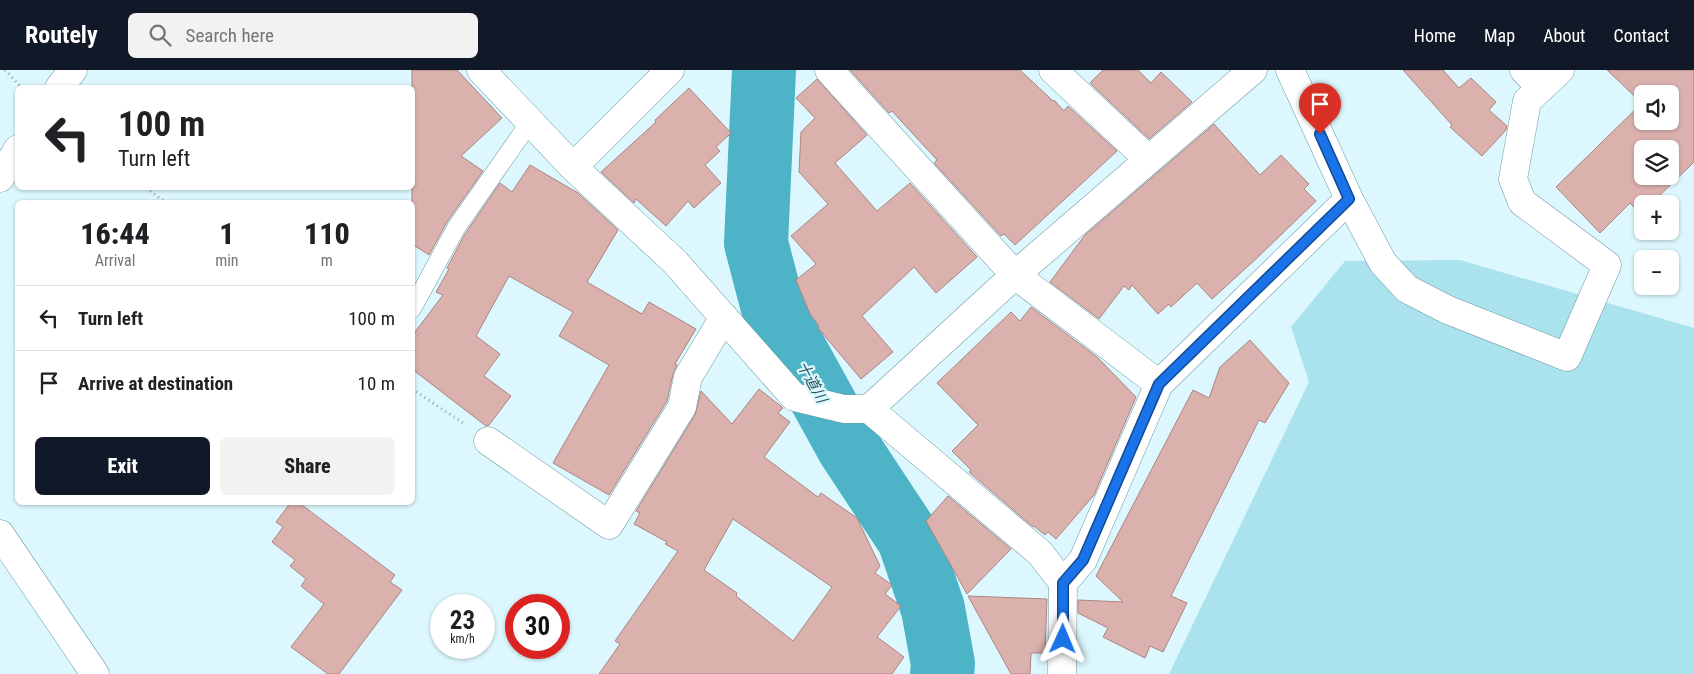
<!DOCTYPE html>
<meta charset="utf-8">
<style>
body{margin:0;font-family:"Roboto Condensed","Noto Sans JP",sans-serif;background:#f2f2f2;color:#202124;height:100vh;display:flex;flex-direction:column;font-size:19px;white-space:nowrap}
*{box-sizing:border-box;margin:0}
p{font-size:16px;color:#757577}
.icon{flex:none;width:28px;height:28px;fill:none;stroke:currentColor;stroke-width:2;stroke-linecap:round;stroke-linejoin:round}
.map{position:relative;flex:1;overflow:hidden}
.sheet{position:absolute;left:15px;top:130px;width:400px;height:305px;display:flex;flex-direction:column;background:#fff;border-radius:8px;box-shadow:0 1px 4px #0004}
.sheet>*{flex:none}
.banner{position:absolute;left:15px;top:15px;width:400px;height:105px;border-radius:8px;box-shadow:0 1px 4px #0004;background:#fff;color:#202124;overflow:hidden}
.buttons{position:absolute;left:1634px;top:15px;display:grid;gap:10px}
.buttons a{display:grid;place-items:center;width:45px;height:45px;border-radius:8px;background:#fff;box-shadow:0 1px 4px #0004;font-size:25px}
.speed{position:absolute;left:430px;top:524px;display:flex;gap:10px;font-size:25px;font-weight:700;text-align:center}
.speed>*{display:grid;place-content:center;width:65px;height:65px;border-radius:50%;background:#fff;box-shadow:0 1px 4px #0004;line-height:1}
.speed small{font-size:12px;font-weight:400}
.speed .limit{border:8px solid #d22;background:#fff;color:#111}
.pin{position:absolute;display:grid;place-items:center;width:42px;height:42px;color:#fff;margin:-51px -21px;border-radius:50% 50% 50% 0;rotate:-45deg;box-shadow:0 0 5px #0007}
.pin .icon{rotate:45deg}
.me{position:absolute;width:55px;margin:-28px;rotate:1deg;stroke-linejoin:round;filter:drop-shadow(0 0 4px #0008)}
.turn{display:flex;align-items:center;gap:18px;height:105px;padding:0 20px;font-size:22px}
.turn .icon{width:65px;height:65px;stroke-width:2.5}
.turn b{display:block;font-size:35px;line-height:42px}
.eta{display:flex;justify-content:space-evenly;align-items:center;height:85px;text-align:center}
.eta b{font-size:30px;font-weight:800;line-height:35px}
.action{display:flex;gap:10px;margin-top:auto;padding:10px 20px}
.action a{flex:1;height:58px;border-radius:8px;background:#111827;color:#fff;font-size:20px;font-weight:800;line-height:58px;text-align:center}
.action a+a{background:#f2f2f2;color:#202124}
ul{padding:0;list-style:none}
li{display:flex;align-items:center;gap:15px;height:65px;padding:0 20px;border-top:1px solid #e0e0e0}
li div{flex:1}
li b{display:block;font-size:19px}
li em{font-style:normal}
header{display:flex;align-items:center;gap:30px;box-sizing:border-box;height:70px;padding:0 25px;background:#111827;color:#fff}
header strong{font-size:24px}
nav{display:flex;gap:28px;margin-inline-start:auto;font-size:18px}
.search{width:350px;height:45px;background:#f2f2f2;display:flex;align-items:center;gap:12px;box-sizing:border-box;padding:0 18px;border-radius:8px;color:#757577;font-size:19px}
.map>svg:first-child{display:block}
.green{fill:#aae2ed}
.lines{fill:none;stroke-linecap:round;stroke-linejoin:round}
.river{stroke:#4cb4c6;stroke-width:64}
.building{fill:#dbb1ae;stroke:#ac8481;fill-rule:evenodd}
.lane-casing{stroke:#6d99a2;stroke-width:19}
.street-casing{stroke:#6d99a2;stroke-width:29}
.secondary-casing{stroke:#6d99a2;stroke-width:29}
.path{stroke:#8ba2a7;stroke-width:3;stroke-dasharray:1 4;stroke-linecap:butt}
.lane{stroke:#fff;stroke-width:18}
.street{stroke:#fff;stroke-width:28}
.secondary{stroke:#fff;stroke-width:28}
.route-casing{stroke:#114b97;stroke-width:12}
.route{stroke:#1a73e8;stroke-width:9}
.labels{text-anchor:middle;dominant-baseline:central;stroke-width:4.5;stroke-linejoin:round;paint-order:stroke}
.water-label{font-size:15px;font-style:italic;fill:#28555d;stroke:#dcf8fe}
</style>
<header>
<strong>Routely</strong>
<div class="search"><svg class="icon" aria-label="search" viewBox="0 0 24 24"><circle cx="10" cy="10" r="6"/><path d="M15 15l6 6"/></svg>Search here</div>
<nav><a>Home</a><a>Map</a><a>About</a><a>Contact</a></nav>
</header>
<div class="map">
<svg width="1694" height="604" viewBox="0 0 1694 604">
<rect width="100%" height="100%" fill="#dcf8fe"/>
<path class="green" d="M1460,190L1694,258V604H1169L1309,312L1291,257L1345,191Z"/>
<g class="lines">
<path class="river" d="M764,0L756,173L774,242L849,378L909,469L933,539L943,594L942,604"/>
</g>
<path class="building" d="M412,0H457L502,48L461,86L483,101L447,152L429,185L412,174Z
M850,0H1020L1053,31L1054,30L1064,41L1068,36L1117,81L1015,175L1004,164L1001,166L934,93L937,90L892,41L889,43Z
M1103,0H1138L1151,13L1161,2L1192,32L1149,69L1090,13Z
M1403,0H1443L1459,18L1471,8L1496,32L1489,40L1507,56L1506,60L1482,86L1450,57L1452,55Z
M1607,0H1694V92L1651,134H1642V142L1641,144L1630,133L1600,163L1556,117L1642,33ZM1642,24H1670V51H1642ZM1642,79H1670V106H1642Z
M817,9L867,65L835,93L877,141L910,113L977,187L936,223L914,197L862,246L893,282L861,309L818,258L819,256L810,244L796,210L816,194L791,166L828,134L799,102L801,62L815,48L796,28Z
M689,18L731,63L716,77L720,81L705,95L721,113L694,138L688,131L666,156L636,129L634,133L601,102L656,52L655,50Z
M1214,54L1260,105L1281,85L1309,114L1304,119L1316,131L1258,187L1212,229L1197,213L1171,237L1169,234L1158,244L1132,215L1129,220L1124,216L1099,249L1050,212L1085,165Z
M530,95L578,123L618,160L587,212L642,244L649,232L696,259L675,294L677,295L673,304L667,331L609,425L553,393L609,295L559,266L573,242L509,206L476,266L500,284L484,306L511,326L489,355L486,356L412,299V266L443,225L436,222L449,199L447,198L465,164L500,113L512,122Z
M1031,237L1097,287L1136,327L1094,425L1056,469L1048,462L1045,465L1034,456L1033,457L969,402L971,400L952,381L978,355L937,313L1011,242L1020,251Z
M1250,270L1289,313L1265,353L1259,350L1171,526L1187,533L1163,582L1150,576L1145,588L1103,567L1108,558L1078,543V530L1123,532L1096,506L1193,320L1209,328L1220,297Z
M759,319L782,337L783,338L778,343L790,352L764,387L818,427L821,423L857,448L880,496L875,503L892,515L885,524L901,536L877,567L904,587L892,604H599L620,574L615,571L678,481L665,474L667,472L634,454L640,443L636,441L695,345L701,321L732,354ZM733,449L832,517L793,571L736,526L737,523L704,500Z
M948,426L1011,479L967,524L926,451Z
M291,432H298L395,505L390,512L402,520L339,604H328L291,577L324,534L301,516L306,509L290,496L295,490L272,472L283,457L276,452Z
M968,526L1047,529L1045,583H1031L1030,604H1011Z"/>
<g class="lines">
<defs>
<path id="lane" d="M412,239L456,158L530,52"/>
<path id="street" d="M481,0L573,97L675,192L794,327L844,339H869L1040,483L1063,513L1062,604
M829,0L1015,205L1159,314
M1053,0L1149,90
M1290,0L1349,129L1383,193L1407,219L1448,240L1567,287L1607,195L1522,132L1513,109L1527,31L1560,0
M1524,0L1541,18
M573,97L670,0
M869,339L1015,205L1253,0
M488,371L609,455L682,337L688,307L724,247
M0,464L95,604
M1063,513L1083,490L1159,314L1349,129"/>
<path id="secondary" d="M59,18L73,0
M0,108L18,79"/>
</defs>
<use href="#lane" class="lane-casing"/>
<use href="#street" class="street-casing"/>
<use href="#secondary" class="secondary-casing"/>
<path class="path" d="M5,0L22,18
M146,118L165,132
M412,319L463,353"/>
<use href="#lane" class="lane"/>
<use href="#street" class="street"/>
<use href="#secondary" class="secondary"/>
</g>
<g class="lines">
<defs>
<path id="route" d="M1063,569V513L1083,490L1159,314L1349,129L1320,64"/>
</defs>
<use href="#route" class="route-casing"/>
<use href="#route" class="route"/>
</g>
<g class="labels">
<g class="water-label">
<text transform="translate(812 312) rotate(61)">十道川</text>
</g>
</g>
</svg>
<div class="buttons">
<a><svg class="icon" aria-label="sound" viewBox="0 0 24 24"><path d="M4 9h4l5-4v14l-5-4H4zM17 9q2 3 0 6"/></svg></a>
<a><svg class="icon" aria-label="layers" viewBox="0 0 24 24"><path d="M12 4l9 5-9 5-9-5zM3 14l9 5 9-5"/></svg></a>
<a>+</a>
<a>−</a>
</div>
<div class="speed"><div>23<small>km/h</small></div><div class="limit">30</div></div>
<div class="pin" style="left:1320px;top:64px;background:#d93025"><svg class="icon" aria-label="arrive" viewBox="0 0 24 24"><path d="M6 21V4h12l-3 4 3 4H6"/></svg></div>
<svg class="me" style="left:1063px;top:569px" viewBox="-20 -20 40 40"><path d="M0-17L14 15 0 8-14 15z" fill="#1a73e8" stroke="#fff" stroke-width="4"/></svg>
<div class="banner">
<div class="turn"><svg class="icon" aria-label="left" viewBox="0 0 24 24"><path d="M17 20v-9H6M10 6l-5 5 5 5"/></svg><div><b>100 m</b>Turn left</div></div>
</div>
<section class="sheet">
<div class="eta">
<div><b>16:44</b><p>Arrival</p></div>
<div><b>1</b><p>min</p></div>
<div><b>110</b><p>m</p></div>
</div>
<ul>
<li><svg class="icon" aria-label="left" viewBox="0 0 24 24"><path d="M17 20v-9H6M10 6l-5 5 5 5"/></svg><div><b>Turn left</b></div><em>100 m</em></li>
<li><svg class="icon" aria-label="arrive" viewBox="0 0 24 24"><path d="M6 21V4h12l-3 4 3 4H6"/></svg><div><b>Arrive at destination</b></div><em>10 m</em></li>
</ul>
<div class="action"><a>Exit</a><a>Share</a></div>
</section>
</div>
